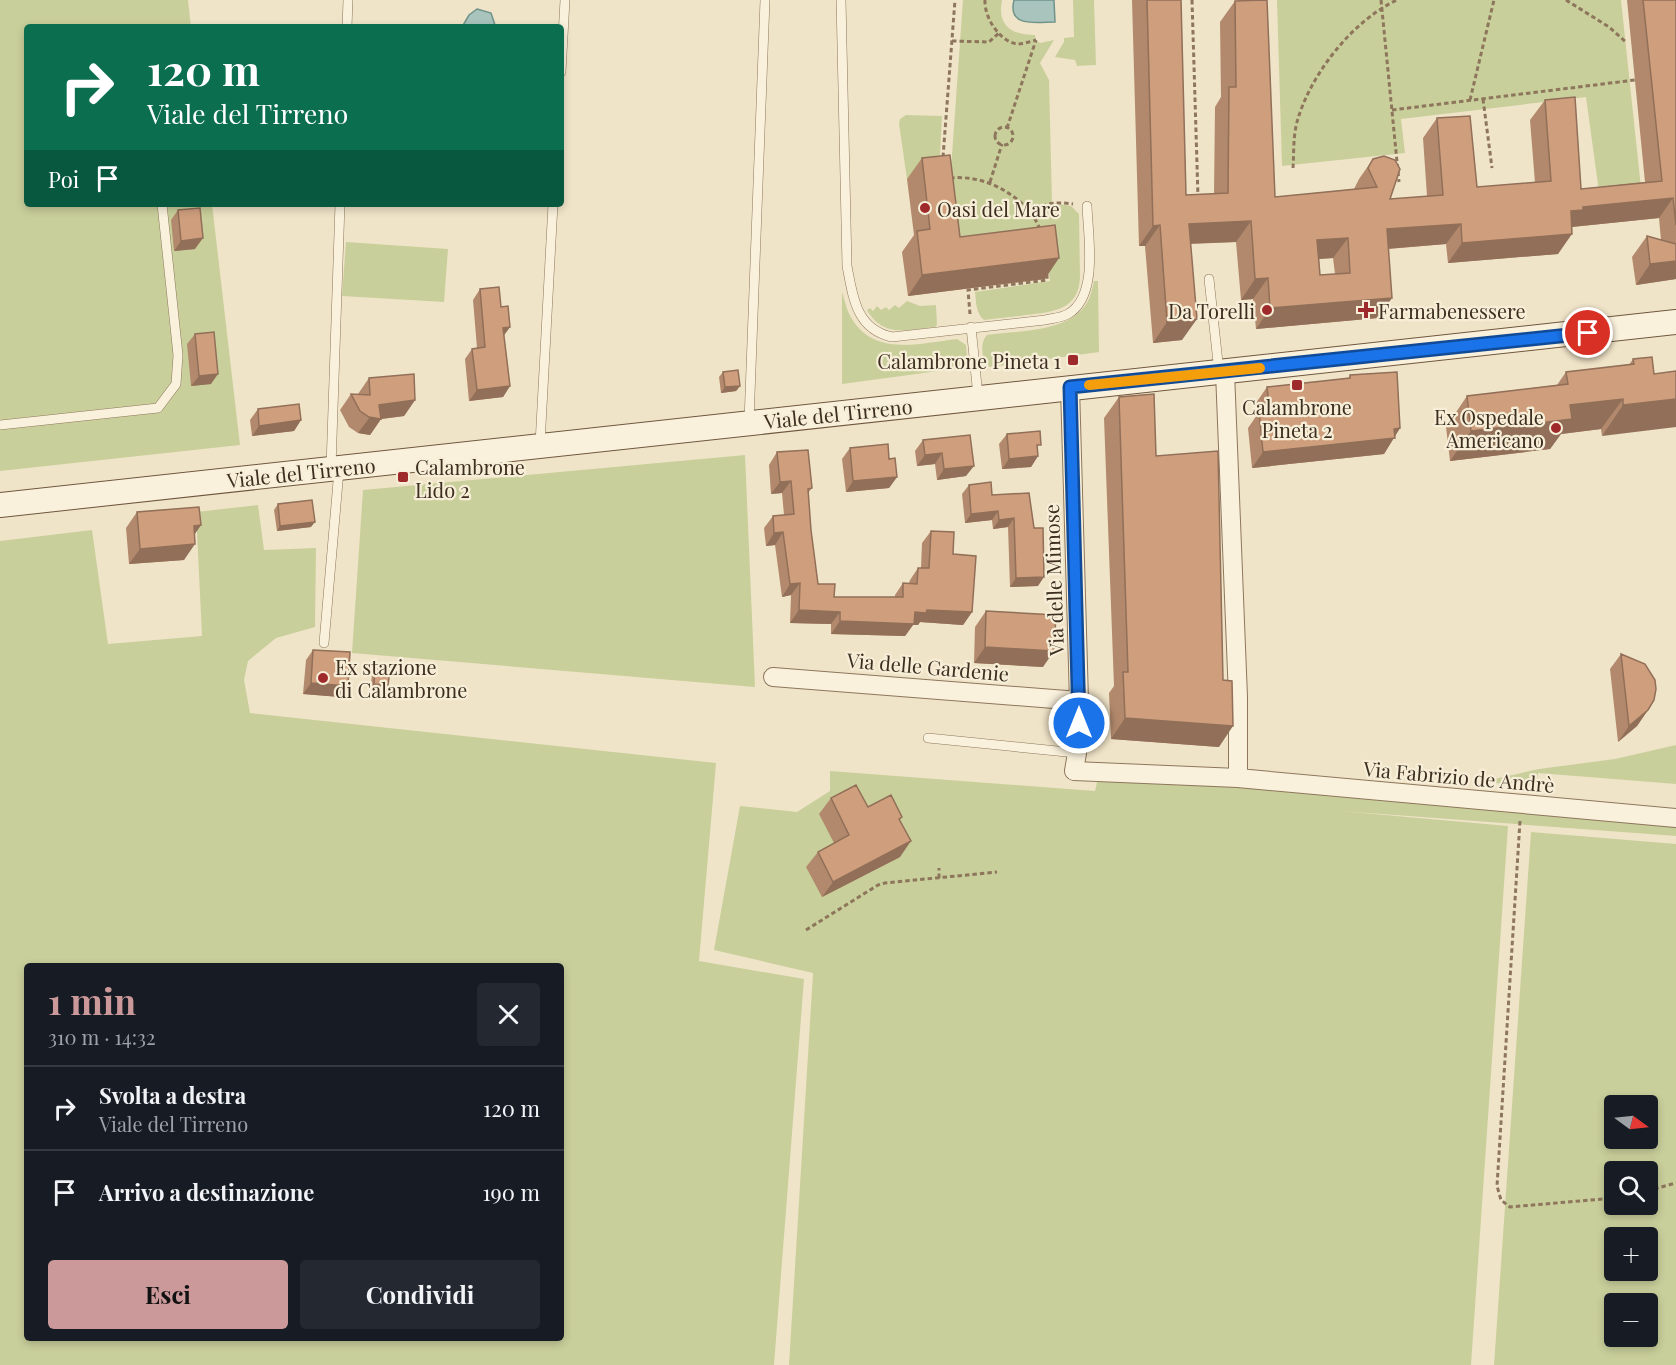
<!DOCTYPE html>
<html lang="it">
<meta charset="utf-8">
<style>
body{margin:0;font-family:"Playfair Display",serif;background:#242831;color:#f1f3f6;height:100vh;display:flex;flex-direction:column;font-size:22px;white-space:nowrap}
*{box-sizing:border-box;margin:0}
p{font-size:20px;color:#9ea1a6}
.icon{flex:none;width:33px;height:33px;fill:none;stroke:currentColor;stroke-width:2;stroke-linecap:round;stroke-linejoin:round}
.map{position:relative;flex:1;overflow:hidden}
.drawer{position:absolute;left:24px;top:963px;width:540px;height:378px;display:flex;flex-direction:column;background:#171b24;border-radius:6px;box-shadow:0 3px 9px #0003}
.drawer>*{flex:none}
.guide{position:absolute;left:24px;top:24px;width:540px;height:183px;border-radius:6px;box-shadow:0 3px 9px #0003;background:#0b6e4f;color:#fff;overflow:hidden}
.needle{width:39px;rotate:105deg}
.buttons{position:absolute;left:1604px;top:1095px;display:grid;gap:12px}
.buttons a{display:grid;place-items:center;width:54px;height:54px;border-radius:6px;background:#171b24;box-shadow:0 3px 9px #0003;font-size:30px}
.pin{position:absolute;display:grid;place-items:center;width:51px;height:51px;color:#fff;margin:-26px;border:3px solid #fff;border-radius:50%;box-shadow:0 2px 6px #0007}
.me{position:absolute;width:66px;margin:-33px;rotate:0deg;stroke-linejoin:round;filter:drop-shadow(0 0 4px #0008)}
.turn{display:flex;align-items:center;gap:21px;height:126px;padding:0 24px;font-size:27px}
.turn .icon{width:78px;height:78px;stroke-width:2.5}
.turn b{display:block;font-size:42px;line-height:51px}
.then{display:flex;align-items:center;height:57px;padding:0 24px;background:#0003;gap:12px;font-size:22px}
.round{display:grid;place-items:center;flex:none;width:63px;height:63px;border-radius:6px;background:#242831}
.overview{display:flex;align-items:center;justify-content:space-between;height:102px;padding:0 24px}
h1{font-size:36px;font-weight:700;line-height:45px;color:#cc999b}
.action{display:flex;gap:12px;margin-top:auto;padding:12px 24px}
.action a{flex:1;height:69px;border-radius:6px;background:#cc999b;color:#111;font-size:24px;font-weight:700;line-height:69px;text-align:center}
.action a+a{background:#242831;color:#f1f3f6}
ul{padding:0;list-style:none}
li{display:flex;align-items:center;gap:18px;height:84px;padding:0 24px;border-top:2px solid #363941}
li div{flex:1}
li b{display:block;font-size:22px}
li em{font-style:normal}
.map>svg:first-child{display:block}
.green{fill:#c9cf9b;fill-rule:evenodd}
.water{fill:#a9c4bc;stroke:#6f938a;stroke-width:1.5}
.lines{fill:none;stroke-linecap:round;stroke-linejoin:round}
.service-casing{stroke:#8d765c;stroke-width:10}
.minor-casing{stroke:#8d765c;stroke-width:20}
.secondary-casing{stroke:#6f573f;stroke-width:26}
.path{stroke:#8d765c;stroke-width:3;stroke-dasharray:4.5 3;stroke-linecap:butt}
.service{stroke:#faf1dc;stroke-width:9}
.minor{stroke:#faf1dc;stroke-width:18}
.secondary{stroke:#faf1dc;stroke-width:24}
.wall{fill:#b2896c;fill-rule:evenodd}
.shaded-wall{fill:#916f58}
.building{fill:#cf9f7d;stroke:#916f58;stroke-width:1.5;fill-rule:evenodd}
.route-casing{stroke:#114b97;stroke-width:15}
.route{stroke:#1a73e8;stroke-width:10}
.slow{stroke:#f59e0b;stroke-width:10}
.poi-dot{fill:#9e2a2b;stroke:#f7eed8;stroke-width:2}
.labels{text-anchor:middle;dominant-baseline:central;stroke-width:4.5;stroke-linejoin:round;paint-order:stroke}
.poi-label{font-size:20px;fill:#3d2e20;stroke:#f7eed8;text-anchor:start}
.street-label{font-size:20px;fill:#3d2e20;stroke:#f7eed8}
</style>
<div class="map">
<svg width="1676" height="1365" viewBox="0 0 1676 1365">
<rect width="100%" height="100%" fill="#f0e4c8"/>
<path class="green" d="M0,0H188L191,27H27V204H212L240,445L0,471Z
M963,0H1002C997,25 1011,35 1035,35L1036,40L1040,43L1054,40L1040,63L1049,80L1052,203L1071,206L1079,214L1080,277C1079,310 1053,312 1026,315C1012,317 998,318 984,320C976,314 976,301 975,292L1050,281L1043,232L953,242L950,183Z
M1073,0H1094L1096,65L1077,66L1075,60L1055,57L1064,42V38L1074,37Z
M1277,0H1621L1641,188L1599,192L1586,97L1401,119L1405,153L1282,166Z
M906,115L942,116L939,175L907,179L899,124L900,119Z
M346,242L448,249L444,302L342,296Z
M1094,281H1098L1099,352L990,367L985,365C982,355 980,342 987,335C1016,331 1065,332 1084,307C1090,300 1092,290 1094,281Z
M842,292C845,301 847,312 852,319C875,357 921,343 957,339L966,345L968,367L842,384Z
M907,301L920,306L936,305L937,325L935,327C907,330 883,338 867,310L870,308L873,311L877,306L881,310L886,307L889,310L895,305L899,308Z
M745,455L755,687L352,653L363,490Z
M258,505L264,550L316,548L315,627L276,638L248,661L244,680L250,713L716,763L699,961L804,979L774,1365H0V541L92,530L108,644L202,636L196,512ZM27,966H561V1338H27Z
M1676,745V784L1538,773L1536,786L1481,782L1539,769L1615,759Z
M830,771L1095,791L1097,782L1104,777L1676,821V836L1341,811L1508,826L1471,1365H789L813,973L714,950L740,806L797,812L830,791Z
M1531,832L1676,844V1365H1494ZM1614,1106H1647V1138H1614ZM1614,1172H1647V1204H1614ZM1614,1238H1647V1270H1614ZM1614,1304H1647V1336H1614Z"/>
<path class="water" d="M1014,0H1054L1055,22C1036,22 1007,28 1014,0Z
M477,9L491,13L495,25L498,27H462L469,15Z"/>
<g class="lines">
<defs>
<path id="service" d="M841,0L847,266C853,297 856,329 892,337L1045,320C1053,318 1061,318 1068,314C1099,296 1088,236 1087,206
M347,27L348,0
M561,72L565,0
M1209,279L1219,372
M971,327L978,396
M749,421L765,0
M0,425L158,408L176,384L178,355L162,204
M540,444L553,204
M331,467L340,204
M324,643L339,470
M928,738L1077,753"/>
<path id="minor" d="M1225,372L1238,697V778
M1070,387L1079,701L1077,753L1074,771L1238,778L1676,818
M773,677L1079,701"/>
<path id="secondary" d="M0,505L1676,322"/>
</defs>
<use href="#service" class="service-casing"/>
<use href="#minor" class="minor-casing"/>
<use href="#secondary" class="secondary-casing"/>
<path class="path" d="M985,0C984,17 999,41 1017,44C1023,44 1029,42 1036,40
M1192,0L1198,197
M1381,0L1399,182
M1566,0L1609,27L1627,43
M952,41L989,42L999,33
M1483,99L1492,168
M1470,100L1494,0
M1392,110L1635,80
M995 136a9 9 0 1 1 18 0a9 9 0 1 1-18 0Z
M1007,128L1036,40
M943,157L955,0
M1293,168C1294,153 1293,137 1297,122C1310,75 1352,21 1397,0
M950,178C983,175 1010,190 1032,213
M990,182L1002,144
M1040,229L1032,213C1044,202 1058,202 1073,204
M970,314L968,290L1047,280V273
M1520,821L1497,1186L1501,1200L1510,1207L1614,1198
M939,878V868
M806,930L878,885L885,883L997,872
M1647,1191L1676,1183"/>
<use href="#service" class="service"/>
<use href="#minor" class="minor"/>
<use href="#secondary" class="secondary"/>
</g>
<path class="wall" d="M1132,0H1181L1186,195L1214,194L1215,107L1221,97L1220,22L1235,1L1275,197L1354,189L1359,179L1373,159L1390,199L1427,196L1423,138L1437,118L1477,187L1535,183L1530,120L1545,100L1581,189L1645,182L1627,0H1676V279L1636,285L1632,257L1647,236L1661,240L1659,218L1572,227L1558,254L1448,263L1446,244L1388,249L1378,318L1256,329L1253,299L1241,300L1236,242L1191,244L1182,340L1153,343L1145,246H1139ZM1333,258L1335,274L1320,275L1319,259Z
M922,158L960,237L1045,279L908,296L902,252L914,235L907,179Z
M178,210L195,249L174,251L171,220Z
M480,289L501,307L510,327L504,335L510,386L503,397L469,401L465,359L472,349L477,348L473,300Z
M195,334L211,384L191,386L187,344Z
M1633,359L1654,374L1602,436L1601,429L1561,434L1550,449L1450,461L1446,427L1467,396L1557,385L1566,372L1629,365Z
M723,372L740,386L736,391L721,393L719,377Z
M1350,375L1400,428L1384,454L1252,468L1248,428L1257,415L1256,403L1267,387L1348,379Z
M369,378L415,400L404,416L381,419L370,435L358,433L349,427L340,410L351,394H358Z
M1119,397L1156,456L1219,747L1111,739L1109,693L1114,686L1104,418Z
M258,409L301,420L294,431L252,436L250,420Z
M1007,434L1038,450V456L1031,467L1002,469L999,444Z
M970,435L966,476L937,480L935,464L917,466L915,451L923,440Z
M850,448L889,459L897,477L889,488L846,492L842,459Z
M777,452L812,488L808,493L811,530L818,584L834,597H895V595L903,583H909L910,580L918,568H921L922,543L931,531L953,554L972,612L963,625L920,622L918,625H913L905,636L831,634V624L790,623L791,595L782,597L775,545L766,546L764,528L773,516L784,515L782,493L771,494L769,465Z
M969,485L992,495L1029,493L1038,586L1010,587L1008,527L993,529L992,520L965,523L962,494Z
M278,504L311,527L277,531L274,510Z
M137,512L201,525L194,535L184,560L129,564L126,528Z
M986,611L1043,667L974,663L975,627Z
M313,650L348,686L340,697L303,694L306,660Z
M1621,654L1648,710L1637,726L1618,742L1610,669Z
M375,669L388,685L385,691L370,690L372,675Z
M831,798L868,807L902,817L900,820V857L822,897L806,867L818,852L834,843L819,814Z"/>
<path class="shaded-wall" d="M1673,198L1659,218L1571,227V211L1583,207Z
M1251,221L1236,242L1175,244L1189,224Z
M1461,224L1446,244L1372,250L1387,229Z
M1160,225L1145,246H1139L1153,226Z
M1572,234L1558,254L1448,263L1462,243Z
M203,238L195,249L174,251L181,241Z
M1348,238L1333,258L1303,260L1317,240Z
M1059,258L1045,279L908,296L922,275Z
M1676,261V279L1636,285L1650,264Z
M1268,278L1253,299L1241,300L1255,279Z
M1392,298L1378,318L1256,329L1270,308Z
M1197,319L1182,340L1153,343L1167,322Z
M510,327L502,338L503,328Z
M218,374L211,384L191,386L199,376Z
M510,386L503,397L469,401L477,390Z
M740,386L736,391L721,393L725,387Z
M1623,399L1601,429L1561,434L1550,449L1450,461L1471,431L1570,405Z
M1676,399V427L1602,436L1623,405Z
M415,400L404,416L381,419L370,435L358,433L379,405Z
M301,420L294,431L252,436L259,426Z
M1400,428L1384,454L1252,468L1263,452Z
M942,453L935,464L917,466L925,455Z
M1038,456L1031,467L1002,469L1009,459Z
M974,466L966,476L937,480L944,469Z
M897,477L889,488L846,492L853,481Z
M791,481L782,493L771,494L780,482Z
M998,511L992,520L965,523L971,514Z
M1014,518L1008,527L993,529L999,520Z
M315,522L311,527L277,531L280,526Z
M201,525L190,541L194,526Z
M783,532L775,545L766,546L774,533Z
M195,544L184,560L129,564L140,549Z
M1044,577L1038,586L1010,587L1016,578Z
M800,583L791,595L782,597L790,584Z
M799,610L840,612L831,624L790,623Z
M927,610L972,612L963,625L920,622L918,625H913L905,636L831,634L840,621L915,612Z
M985,647L1054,651L1043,667L974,663Z
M311,683L348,686L340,697L303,694Z
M374,684L388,685L385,691L370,690Z
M1648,710L1637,726L1618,742L1629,726Z
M1125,718L1233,726L1219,747L1111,739Z
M911,841L900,857L822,897L833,882Z"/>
<path class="building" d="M1147,0H1181L1186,195L1228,193L1229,87H1236L1235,1L1267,0L1275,197L1377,187L1368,168L1373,159L1384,156L1395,160L1400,169L1390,199L1443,195L1437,118L1470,116L1477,187L1551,181L1545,100L1575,97L1581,189L1662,181L1643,0H1676V225L1673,198L1583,207V210L1571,211L1572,234L1462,243L1461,224L1387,229L1392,298L1270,308L1268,278L1255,279L1251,221L1189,224L1197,319L1167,322L1160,225L1153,226ZM1348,238L1350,273L1320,275L1317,240Z
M950,155L960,237L1055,225L1059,258L922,275L917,231L930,229L922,158Z
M200,208L203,238L181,241L178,210Z
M1647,236L1676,244V261L1650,264Z
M499,287L501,307L508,306L510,327L503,328L510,386L477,390L472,349L485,347L480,289Z
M214,332L218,374L199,376L195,334Z
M1652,357L1654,374L1676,371V399L1623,405V399L1570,405L1572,419L1471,431L1467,396L1568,384L1566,372L1634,364L1633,359Z
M738,370L740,386L725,387L723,372Z
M1397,372L1400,428L1394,429L1395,438L1263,452L1259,412H1270L1267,387L1350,378V375Z
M414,374L415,400L379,405L381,419L369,417L360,411L351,394L370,395L369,378Z
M1154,394L1156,456L1218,451L1223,680L1232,681L1233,726L1125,718L1123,672H1128L1119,397Z
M299,404L301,420L259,426L258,409Z
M1040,431L1041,445H1037L1038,456L1009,459L1007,434Z
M970,435L974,466L944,469L942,453L925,455L923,440Z
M888,444L889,459L895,458L897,477L853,481L850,448Z
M808,450L812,488L808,489L811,530L818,584H835L834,597H903V583L917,584L918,568H929L931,531L954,532L953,554L976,556L972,612L927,610L926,613L915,612L914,624L840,621V612L799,610L800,583L790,584L783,532L774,533L773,516L794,514L791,481L780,482L777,452Z
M991,482L992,495L1029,493L1034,528H1043L1044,577L1016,578L1014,518L999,520L998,511L971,514L969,485Z
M312,500L315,522L280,526L278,504Z
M199,507L201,525L194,526L195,544L140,549L137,512Z
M986,611L1056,615L1054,651L985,647Z
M313,650L350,652L348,686L311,683Z
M1621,654L1645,664L1655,680L1656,689L1654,700L1648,710L1629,726Z
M375,669L390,671L388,685L374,684Z
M856,785L868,807L891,795L902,817L899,819L911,841L833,882L818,852L849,835L831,798Z"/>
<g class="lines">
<defs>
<path id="route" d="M1079,723L1070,387L1588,333"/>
</defs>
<use href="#route" class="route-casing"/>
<use href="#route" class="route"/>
<path class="slow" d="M1089,385L1260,368"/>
</g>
<g class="poi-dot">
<circle cx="925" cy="208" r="6"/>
<circle cx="1267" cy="310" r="6"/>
<path d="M1363 301h6v6h6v6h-6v6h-6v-6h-6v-6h6z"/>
<rect x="1067" y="354" width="12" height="12" rx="3"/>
<rect x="1291" y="379" width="12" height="12" rx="3"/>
<circle cx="1556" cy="428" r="6"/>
<rect x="397" y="471" width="12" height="12" rx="3"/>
<circle cx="323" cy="678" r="6"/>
</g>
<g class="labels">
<g class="poi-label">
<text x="937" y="208">Oasi del Mare</text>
<text x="1255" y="310" text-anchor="end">Da Torelli</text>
<text x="1378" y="310">Farmabenessere</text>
<text x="1061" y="360" text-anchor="end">Calambrone Pineta 1</text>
<text x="1297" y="406" text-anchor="middle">Calambrone<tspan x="1297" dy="23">Pineta 2</tspan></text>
<text x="1544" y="416" text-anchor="end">Ex Ospedale<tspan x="1544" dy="23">Americano</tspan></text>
<text x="415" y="466">Calambrone<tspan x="415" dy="23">Lido 2</tspan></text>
<text x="335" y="666">Ex stazione<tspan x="335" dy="23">di Calambrone</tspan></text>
</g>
<g class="street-label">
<text transform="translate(838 413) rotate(-6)">Viale del Tirreno</text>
<text transform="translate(301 472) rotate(-6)">Viale del Tirreno</text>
<text transform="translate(1053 580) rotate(-92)">Via delle Mimose</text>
<text transform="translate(928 666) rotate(5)">Via delle Gardenie</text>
<text transform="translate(1459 776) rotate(5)">Via Fabrizio de Andrè</text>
</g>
</g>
</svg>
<div class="buttons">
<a><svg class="needle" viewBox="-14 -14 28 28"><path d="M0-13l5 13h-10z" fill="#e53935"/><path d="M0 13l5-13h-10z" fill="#9ea1a6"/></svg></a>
<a><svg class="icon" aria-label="search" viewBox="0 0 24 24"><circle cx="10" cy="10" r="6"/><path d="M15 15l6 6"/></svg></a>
<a>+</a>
<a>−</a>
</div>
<div class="pin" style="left:1588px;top:333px;background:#d93025"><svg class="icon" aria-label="arrive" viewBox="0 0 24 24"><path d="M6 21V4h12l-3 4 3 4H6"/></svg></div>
<svg class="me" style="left:1079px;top:723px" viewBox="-20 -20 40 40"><circle r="17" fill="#1a73e8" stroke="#fff" stroke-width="3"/><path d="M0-11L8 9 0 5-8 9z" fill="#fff"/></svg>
<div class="guide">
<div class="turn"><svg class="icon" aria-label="right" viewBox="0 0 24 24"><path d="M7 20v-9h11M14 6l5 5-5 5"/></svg><div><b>120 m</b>Viale del Tirreno</div></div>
<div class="then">Poi<svg class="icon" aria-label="arrive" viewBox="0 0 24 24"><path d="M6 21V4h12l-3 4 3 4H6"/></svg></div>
</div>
<section class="drawer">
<div class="overview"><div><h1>1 min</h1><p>310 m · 14:32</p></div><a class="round"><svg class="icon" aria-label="close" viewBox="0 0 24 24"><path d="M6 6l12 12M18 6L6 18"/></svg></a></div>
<ul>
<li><svg class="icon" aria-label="right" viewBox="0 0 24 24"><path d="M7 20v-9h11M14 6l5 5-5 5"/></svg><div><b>Svolta a destra</b><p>Viale del Tirreno</p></div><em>120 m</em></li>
<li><svg class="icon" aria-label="arrive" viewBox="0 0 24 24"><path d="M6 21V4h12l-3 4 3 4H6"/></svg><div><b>Arrivo a destinazione</b></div><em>190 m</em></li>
</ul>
<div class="action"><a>Esci</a><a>Condividi</a></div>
</section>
</div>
